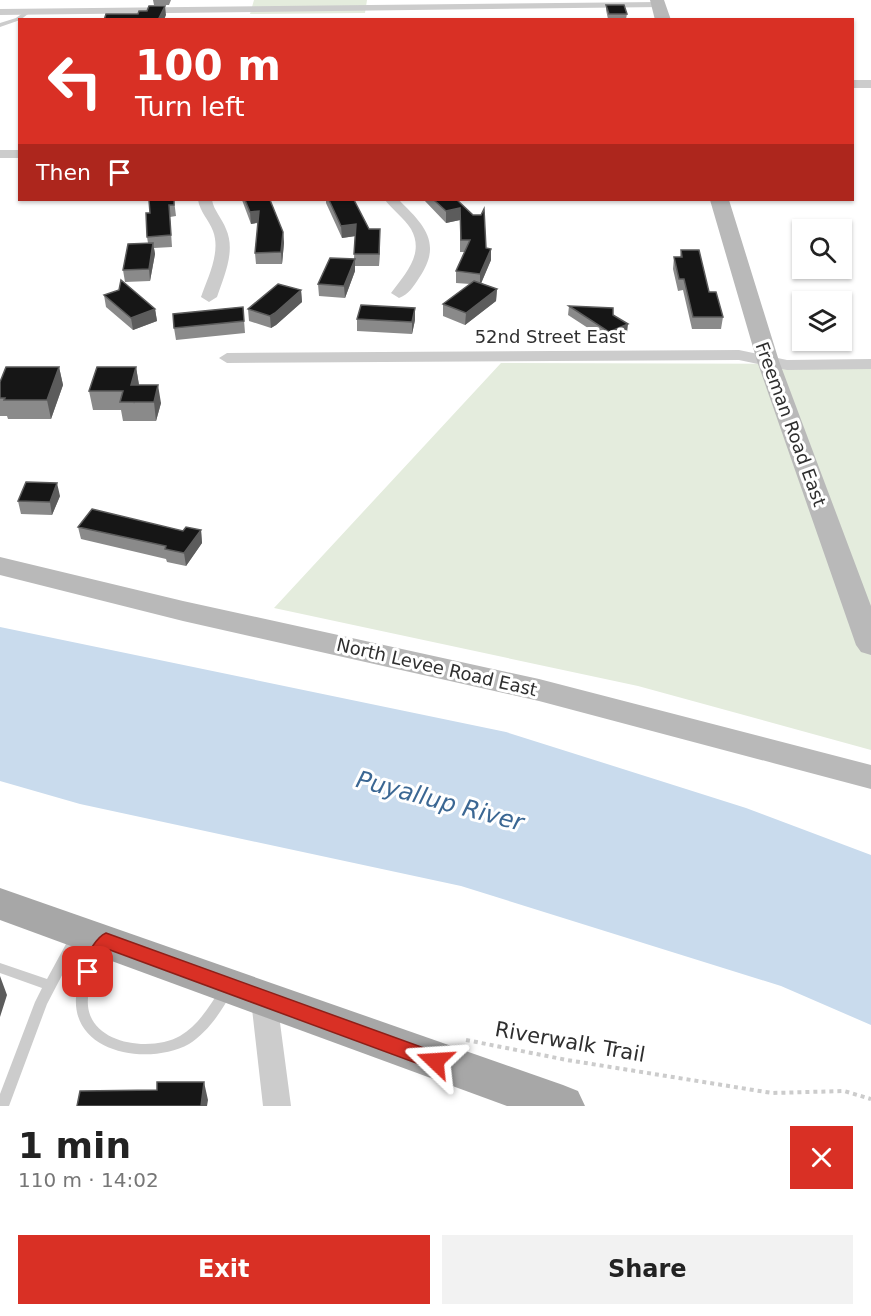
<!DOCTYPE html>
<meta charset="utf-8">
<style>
body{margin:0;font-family:"DejaVu Sans",sans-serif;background:#f2f2f2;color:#222;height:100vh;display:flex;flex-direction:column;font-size:22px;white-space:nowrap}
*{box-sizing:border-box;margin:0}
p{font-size:20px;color:#767676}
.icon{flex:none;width:33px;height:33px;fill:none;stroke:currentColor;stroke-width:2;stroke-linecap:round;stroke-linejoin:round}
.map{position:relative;height:1106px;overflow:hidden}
.side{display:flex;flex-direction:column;background:#fff;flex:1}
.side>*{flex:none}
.hud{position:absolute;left:18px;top:18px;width:836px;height:183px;border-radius:0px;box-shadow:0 2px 4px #0004;background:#d93025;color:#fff;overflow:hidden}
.buttons{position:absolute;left:792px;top:219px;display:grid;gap:12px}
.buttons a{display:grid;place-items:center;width:60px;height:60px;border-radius:0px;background:#fff;box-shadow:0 2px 4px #0004;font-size:30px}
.pin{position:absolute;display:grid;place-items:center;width:51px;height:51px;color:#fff;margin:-26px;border-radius:12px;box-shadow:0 3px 9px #0006}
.me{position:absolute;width:66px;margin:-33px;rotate:290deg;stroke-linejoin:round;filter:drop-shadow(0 0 4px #0008)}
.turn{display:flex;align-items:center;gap:21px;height:126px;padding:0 18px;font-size:27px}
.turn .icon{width:78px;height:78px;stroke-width:2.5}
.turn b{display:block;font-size:42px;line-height:51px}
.then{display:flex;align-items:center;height:57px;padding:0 18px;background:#0003;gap:12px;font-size:22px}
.round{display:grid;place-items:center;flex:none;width:63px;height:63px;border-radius:0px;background:#f2f2f2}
.overview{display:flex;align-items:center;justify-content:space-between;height:102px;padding:0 18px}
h1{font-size:36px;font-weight:600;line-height:45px}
.action{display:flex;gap:12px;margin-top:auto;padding:12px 18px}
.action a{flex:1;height:69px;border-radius:0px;background:#d93025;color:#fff;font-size:24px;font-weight:600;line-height:69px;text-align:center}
.action a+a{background:#f2f2f2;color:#222}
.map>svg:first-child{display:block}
.green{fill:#e4ecdd}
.water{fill:#c9dbed}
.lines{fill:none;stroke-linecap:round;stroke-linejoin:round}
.path{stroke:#ccc;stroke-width:4;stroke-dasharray:4 4;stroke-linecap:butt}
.lane{fill:#ccc;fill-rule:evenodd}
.street{fill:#ccc;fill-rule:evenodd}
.secondary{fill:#b9b9b9;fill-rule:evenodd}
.primary{fill:#a7a7a7;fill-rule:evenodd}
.wall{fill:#8a8a8a}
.shaded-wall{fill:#5c5c5c}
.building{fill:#161616;stroke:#5c5c5c;stroke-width:1.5}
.route{fill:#d93025;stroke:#8d1f18;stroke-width:1.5}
.labels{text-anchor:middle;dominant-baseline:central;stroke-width:6;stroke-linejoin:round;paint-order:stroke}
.street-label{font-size:18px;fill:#2f2f2f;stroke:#fff}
.near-street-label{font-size:21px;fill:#2f2f2f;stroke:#fff}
.near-water-label{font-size:24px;font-style:italic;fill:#3b6793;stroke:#fff}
</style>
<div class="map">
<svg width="871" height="1106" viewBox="0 0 871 1106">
<rect width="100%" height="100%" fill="#fff"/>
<path class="green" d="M254,0H367L365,13L250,14Z
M501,363L871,364V750L638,686L274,608Z"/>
<path class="water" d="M0,627L506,732L746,808L871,855V1025L781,986L461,886L80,804L0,781Z"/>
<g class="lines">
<path class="path" d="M466,1040L567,1060L772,1093L844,1091L871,1099"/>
<path class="lane" d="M27,10L32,11L20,20L0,27V23L16,18Z
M76,932L80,933L82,937L47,1004L9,1106H0V1094L35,1002L42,988L0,973V963L47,979L72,933Z
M103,940L107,941L109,945C99,964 86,983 88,1006C92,1045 152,1052 180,1036C199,1025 210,1005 222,987L226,986L230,987L232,991C223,1010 207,1033 189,1044C149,1066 72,1054 76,997C78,977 89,958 99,941Z"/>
<path class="street" d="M658,2L662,3V7L0,15V9Z
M852,80H871V88H852Z
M0,150H20V158H0Z
M198,200H212C214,211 222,218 226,229C236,251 224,276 217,297L209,302L201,297C208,277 221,252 213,231C209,220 200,212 198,200Z
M385,200H399C424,225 443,243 419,278C414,286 408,295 399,298L391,293C405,274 425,254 411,229C404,218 393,210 385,200Z
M739,350L787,360L871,359V369L787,370L739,360L227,363L219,358L227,353Z
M264,988L273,992L277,1000L291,1106H263L251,1000L255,992Z"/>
<path class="secondary" d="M650,0H664L671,20H655Z
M710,200H729L779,361L871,606V655L861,652L856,645L757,361Z
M0,557L183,601L539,679L871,765V789L539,701L183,621L0,575Z"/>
<path class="primary" d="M0,888L563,1085L578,1091L585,1106H507L0,920Z"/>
</g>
<path class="wall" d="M153,0H171L169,5H154Z
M606,5L627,14L626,19H608L606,10Z
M174,200L176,216L170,217L172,247L154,248L155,254L150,281L125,282L123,270L148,243L147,237L150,213Z
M242,200H270L283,232L284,243L282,264H256L255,253L258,223L251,224Z
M326,200H354L369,229L380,241L379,266H355V271L345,298L319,296L318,284L354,259L355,236L342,238L326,203Z
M424,200H457L486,248L491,260L481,283L497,289L496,301L465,325L443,316V304L470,284L456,283V271L465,252H460V220L446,223Z
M681,250L709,292L723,317L721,329H692L683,290L678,291L673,269L674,257H680Z
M301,290L302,302L276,325L271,328L249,321L248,309Z
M104,295L155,309L157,321L133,330L106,307Z
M569,306L613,315L627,333L608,341L568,315Z
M243,307L245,333L176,340L174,328Z
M357,319L415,320L412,334L357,331Z
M59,367L63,385L51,419H8L7,416H0V382Z
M136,367L139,385L161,403L156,421H123L121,410H93L89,391Z
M60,496L52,515L21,514L18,501Z
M78,527L183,531L201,530L202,543L186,566L167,562L166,559L81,539Z"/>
<path class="shaded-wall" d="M165,6L166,15L164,20H158Z
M460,208V220L446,223V211Z
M259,211L260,222L251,224L250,212Z
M356,224V236L342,238L341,226Z
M380,229V241L379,266V254Z
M283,232L284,243L282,264L281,252Z
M153,243L155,254L150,281L149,269Z
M491,249V260L480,286V274Z
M355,259V271L345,298L344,286Z
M497,289L496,301L465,325L466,313Z
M301,290L302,302L276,325L271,328L270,316Z
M415,308V320L412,334V322Z
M155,309L157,321L133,330L131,318Z
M628,324L627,333L608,341L609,332Z
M59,367L63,385L51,419L47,400Z
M136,367L139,385L134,404L131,385Z
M158,385L161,403L156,421L154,402Z
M57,483L60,496L52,515L50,502Z
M201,530L202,543L186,566L184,553Z
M0,976L7,995L0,1017Z
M204,1082L208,1100L207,1106H201Z"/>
<path class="building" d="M606,5H624L627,14H609Z
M149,6H165L158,20H104L106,14H138L139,11H147Z
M149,200H174V205H169L171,235L147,237L146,213H150Z
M245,200H270L283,232L281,252L255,253L259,211L250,212Z
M329,200H354L369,229H380L379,254H354L356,224L341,226Z
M434,200H457L473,215H481L484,209L486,248L491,249L480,274L456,271L470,240H461L460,208L446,211Z
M153,243L149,269L123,270L128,244Z
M681,250H699L709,292H716L723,317H693L684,279H679L674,257H682Z
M330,258L355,259L344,286L318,284Z
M121,280L155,309L131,318L104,295L119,290Z
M474,281L497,289L466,313L443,304Z
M278,284L301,290L275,313L270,316L248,309Z
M361,305L415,308L412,322L357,319Z
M569,306L613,308V315L628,324L609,332Z
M243,307L244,321L174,328L173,314Z
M6,367H59L47,400H4L5,398H0V382Z
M97,367H136L131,385H158L154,402H120L123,391H89Z
M26,482L57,483L50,502L18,501Z
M92,509L183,531L186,527L201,530L184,553L165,549L166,546L78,527Z
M157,1082H204L201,1106H77L80,1091L157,1090Z"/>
<path class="route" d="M106,933L435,1052L442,1054L445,1061L442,1067L435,1070L110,950C103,962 97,983 82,977L79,972C85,960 94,938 106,933Z"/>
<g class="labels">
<g class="street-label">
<text x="550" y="336">52nd Street East</text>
<text transform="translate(791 424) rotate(70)">Freeman Road East</text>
<text transform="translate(437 667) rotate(13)">North Levee Road East</text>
</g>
<g class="near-street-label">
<text transform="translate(570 1042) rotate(10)">Riverwalk Trail</text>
</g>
<g class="near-water-label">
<text transform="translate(440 801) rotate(15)">Puyallup River</text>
</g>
</g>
</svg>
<div class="buttons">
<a><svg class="icon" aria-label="search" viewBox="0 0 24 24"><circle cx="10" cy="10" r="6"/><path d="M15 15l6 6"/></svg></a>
<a><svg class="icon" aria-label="layers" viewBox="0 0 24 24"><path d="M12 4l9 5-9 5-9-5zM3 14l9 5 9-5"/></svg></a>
</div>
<div class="pin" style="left:88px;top:972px;background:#d93025"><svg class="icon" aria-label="arrive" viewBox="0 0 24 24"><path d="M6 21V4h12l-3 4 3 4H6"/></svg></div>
<svg class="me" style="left:435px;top:1061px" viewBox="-20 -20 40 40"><path d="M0-17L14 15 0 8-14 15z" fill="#d93025" stroke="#fff" stroke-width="4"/></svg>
<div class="hud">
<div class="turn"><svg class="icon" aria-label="left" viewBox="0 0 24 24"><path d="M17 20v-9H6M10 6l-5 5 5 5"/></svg><div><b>100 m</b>Turn left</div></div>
<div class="then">Then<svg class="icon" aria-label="arrive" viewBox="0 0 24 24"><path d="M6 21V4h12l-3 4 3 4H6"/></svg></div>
</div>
</div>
<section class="side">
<div class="overview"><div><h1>1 min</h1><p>110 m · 14:02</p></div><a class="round" style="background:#d93025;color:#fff"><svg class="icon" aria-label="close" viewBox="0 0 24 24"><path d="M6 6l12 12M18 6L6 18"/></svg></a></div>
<div class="action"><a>Exit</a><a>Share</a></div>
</section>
